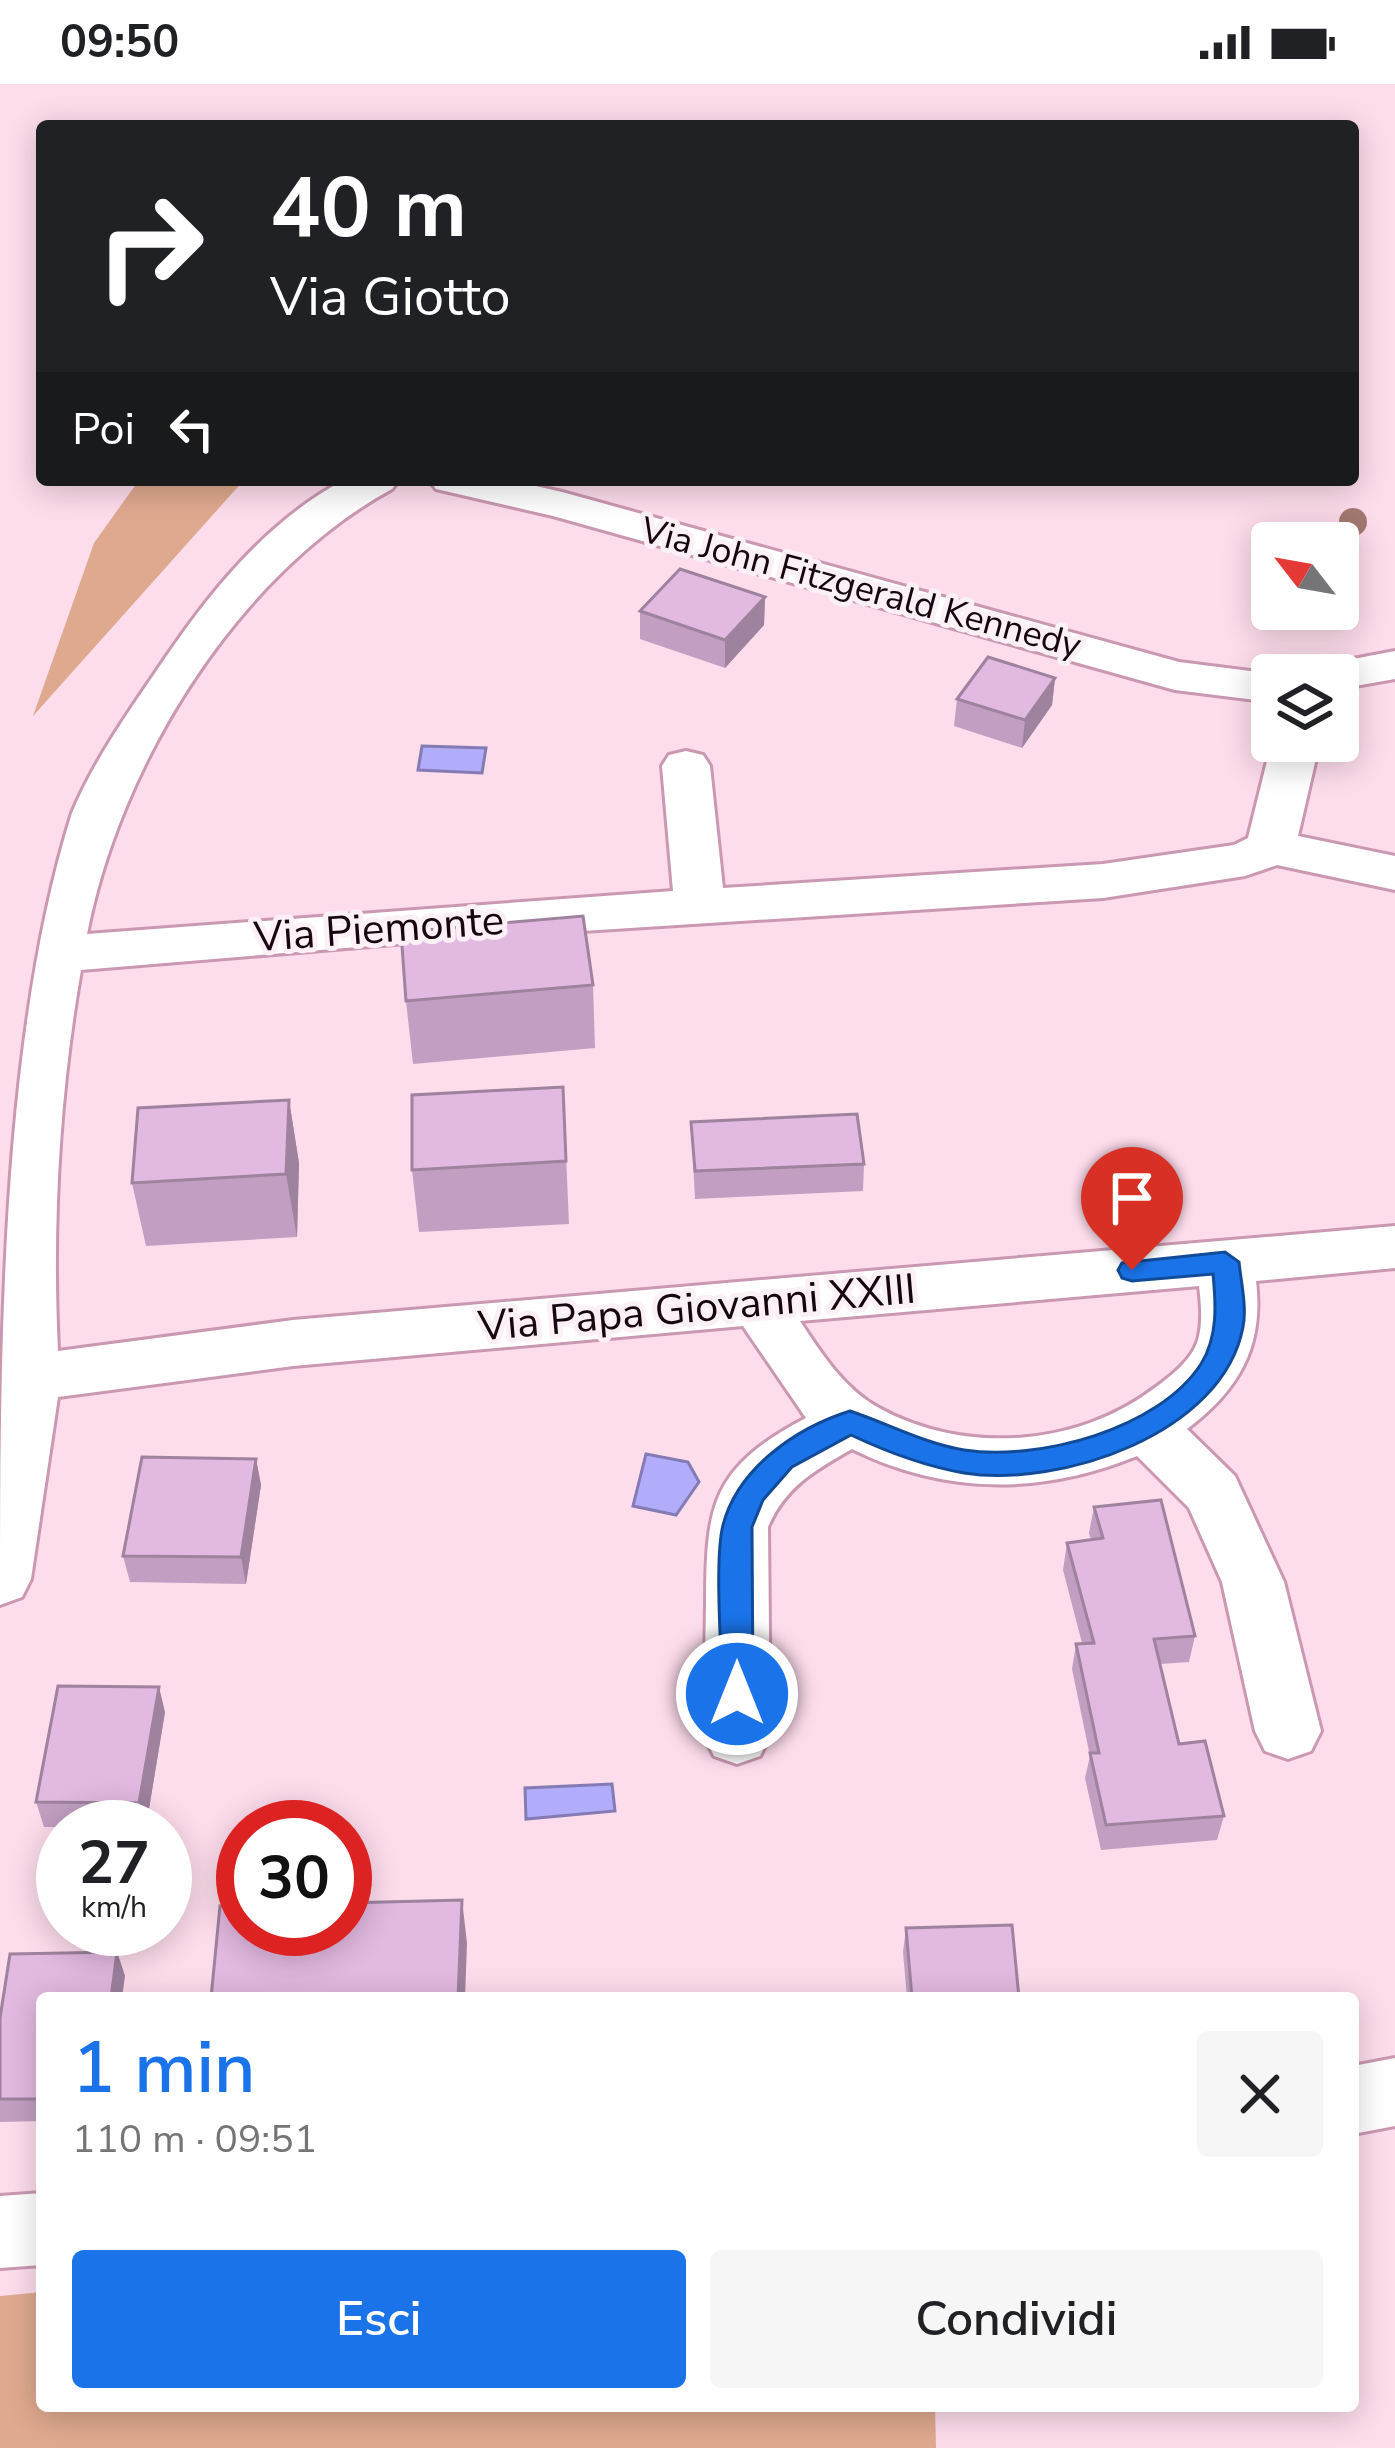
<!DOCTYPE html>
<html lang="it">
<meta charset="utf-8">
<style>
body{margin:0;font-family:"Nunito Sans",sans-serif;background:#f6f6f6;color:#202124;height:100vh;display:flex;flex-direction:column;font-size:45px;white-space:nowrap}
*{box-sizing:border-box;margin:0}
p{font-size:39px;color:#757577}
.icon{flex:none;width:66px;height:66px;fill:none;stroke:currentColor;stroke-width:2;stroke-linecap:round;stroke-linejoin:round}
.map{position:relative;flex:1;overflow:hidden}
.side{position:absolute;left:36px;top:1908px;width:1323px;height:420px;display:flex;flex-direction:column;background:#fff;border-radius:12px;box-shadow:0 6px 30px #0003}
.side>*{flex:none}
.banner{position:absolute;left:36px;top:36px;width:1323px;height:366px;border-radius:12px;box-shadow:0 6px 30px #0003;background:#202124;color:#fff;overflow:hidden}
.needle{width:78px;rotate:301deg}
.buttons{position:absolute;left:1251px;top:438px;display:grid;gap:24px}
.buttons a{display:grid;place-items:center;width:108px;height:108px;border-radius:12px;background:#fff;box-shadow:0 6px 30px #0003;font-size:60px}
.speed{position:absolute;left:36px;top:1716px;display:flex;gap:24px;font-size:60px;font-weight:700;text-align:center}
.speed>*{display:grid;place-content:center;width:156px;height:156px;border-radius:50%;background:#fff;box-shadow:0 6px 30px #0003;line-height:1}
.speed small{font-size:30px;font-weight:400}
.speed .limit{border:18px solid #d22;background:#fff;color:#111}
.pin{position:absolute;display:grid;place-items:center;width:102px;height:102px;color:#fff;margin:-123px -51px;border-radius:50% 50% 50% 0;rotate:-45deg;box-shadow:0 0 12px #0007}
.pin .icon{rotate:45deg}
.me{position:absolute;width:132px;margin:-66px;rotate:0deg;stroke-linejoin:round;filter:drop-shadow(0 0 9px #0008)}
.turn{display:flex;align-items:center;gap:42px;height:252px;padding:0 36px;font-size:54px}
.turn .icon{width:156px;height:156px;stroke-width:2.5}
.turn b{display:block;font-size:84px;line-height:102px}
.then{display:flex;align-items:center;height:114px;padding:0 36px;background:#0003;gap:24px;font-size:45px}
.round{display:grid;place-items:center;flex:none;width:126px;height:126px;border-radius:12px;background:#f6f6f6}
.head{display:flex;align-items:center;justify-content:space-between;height:204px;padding:0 36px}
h1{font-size:72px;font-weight:600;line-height:90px;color:#1a73e8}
.cta{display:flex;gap:24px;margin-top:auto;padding:24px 36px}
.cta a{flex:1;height:138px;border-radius:12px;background:#1a73e8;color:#fff;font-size:48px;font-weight:600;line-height:138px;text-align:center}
.cta a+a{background:#f6f6f6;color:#202124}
.status{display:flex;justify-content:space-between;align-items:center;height:84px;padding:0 60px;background:#fff;direction:ltr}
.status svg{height:33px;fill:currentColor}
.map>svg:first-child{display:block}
.green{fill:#dfa98f}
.water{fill:#b2adfa;stroke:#847bb4;stroke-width:3}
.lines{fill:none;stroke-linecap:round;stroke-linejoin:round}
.street-casing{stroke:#cb98b2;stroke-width:6}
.street{fill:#fff;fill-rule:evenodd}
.tree{fill:#a47a71}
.wall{fill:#c29fc2}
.shaded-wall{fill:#9e829e}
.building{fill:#e2b9e1;stroke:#9e829e;stroke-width:3}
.route{fill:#1a73e8;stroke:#114b97;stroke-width:3}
.labels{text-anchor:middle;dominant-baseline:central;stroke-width:10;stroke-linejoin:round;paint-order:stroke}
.far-street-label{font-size:36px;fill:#17060f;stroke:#fbf0f5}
.street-label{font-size:42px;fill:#17060f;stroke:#fbf0f5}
</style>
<div class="status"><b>09:50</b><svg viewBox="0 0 49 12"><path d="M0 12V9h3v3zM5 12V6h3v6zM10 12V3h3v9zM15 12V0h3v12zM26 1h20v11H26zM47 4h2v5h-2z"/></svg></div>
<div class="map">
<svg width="1395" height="2364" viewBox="0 0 1395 2364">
<rect width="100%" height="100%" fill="#fddcec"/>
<path class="green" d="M139,396H244L33,632L94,459Z
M42,2208V2322H935L936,2364H0V2212Z"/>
<path class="water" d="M422,662L486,664L482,689L418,686Z
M646,1370L688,1378L699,1398L676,1431L633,1422Z
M612,1700L615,1727L526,1735L525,1704Z"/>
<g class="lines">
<defs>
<path id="street" d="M344,396H399L392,405C238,489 120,680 87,850L673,807L662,682L669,671L686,667L703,671L710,682L723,804L1103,780L1234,761L1248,754L1272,657H1320L1298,752L1395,772V806L1277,781L1245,792L1103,814L442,856L81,886C59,1012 52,1140 58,1267L293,1236L1395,1142V1184L1256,1197C1264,1262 1239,1306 1187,1345L1235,1392L1284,1498L1321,1647L1311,1667L1288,1675L1265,1667L1255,1647L1222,1498L1189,1424L1137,1372C1042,1411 945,1411 852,1365C815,1386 785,1403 768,1443L770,1652L760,1672L737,1680L714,1672L704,1652C705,1609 705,1565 706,1522C706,1421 711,1384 806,1334L743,1242L293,1282L58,1313L31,1495L22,1513L0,1521C0,1276 0,957 72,729C95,674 132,623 166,573C213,504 269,436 344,396ZM1199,1202C1201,1219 1203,1239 1198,1256C1192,1276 1171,1292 1156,1303C1078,1363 964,1371 879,1324C844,1305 821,1269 800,1237Z
M429,396H509L562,408L1179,578L1282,591H1272V618L1175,606L553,432L436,405Z
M1395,567V595L1338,605V591H1315L1322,581Z
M1395,1974V2042L1353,2050V1982Z
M42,2109V2181L0,2184V2112Z"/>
</defs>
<use href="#street" class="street-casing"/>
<use href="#street" class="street"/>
</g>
<circle class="tree" cx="1353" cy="438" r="14"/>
<path class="wall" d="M765,513L764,541L725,584L640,555V527Z
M1055,594L1052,621L1022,664L954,642L957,615Z
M593,901L595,964L413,980L406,917Z
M563,1003L569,1140L419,1148L412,1086Z
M289,1016L299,1079L297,1153L146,1162L132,1099Z
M691,1038L864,1080L863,1107L695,1115Z
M256,1375L261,1401L246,1500L130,1498L123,1472Z
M1094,1423L1195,1552L1189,1578L1160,1580L1179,1660L1224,1732L1217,1756L1101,1766L1085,1694L1090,1672L1072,1585L1076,1560L1082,1559L1063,1486L1067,1459L1091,1456L1089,1449Z
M165,1628L146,1743H44L36,1718Z
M906,1844L1019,1914H907L903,1868Z
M117,1868L125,1892L42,1914V2037L0,2038V1934Z"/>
<path class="shaded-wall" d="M765,513L764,541L725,584V556Z
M1055,594L1052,621L1022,664L1025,636Z
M289,1016L299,1079L297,1153L286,1090Z
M256,1375L261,1401L246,1500L241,1473Z
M159,1603L165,1628L146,1743L139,1719Z
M462,1816L467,1859L465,1914H458Z
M117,1868L125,1892L122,1914H111Z"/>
<path class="building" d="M680,485L765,513L725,556L640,527Z
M988,573L1055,594L1025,636L957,615Z
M583,832L593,901L406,917L401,848Z
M563,1003L566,1077L412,1086V1011Z
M289,1016L286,1090L132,1099L138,1024Z
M857,1030L864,1080L695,1087L691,1038Z
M142,1373L256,1375L241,1473L123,1472Z
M1161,1416L1195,1552L1154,1555L1179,1660L1205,1657L1224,1732L1106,1741L1090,1669H1099L1076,1560L1094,1559L1067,1459L1103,1454L1094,1423Z
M58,1602L159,1603L139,1719L36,1718Z
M462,1816L458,1914H211L220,1822L243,1821V1845H345V1819Z
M1012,1841L1019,1914H912L906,1844Z
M117,1868L111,1914H42V2015H0V1934L10,1870Z"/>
<path class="route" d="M1225,1168L1239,1178C1241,1198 1247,1223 1243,1243C1223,1350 1060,1404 964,1389C924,1382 887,1368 851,1351L792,1383L763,1416L752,1443L753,1610L748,1619L737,1623L726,1619L722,1610C722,1569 714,1477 723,1441C738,1384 796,1344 850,1327C889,1340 923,1359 964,1366C1038,1377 1158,1346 1201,1280C1218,1253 1216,1220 1213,1190L1132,1197L1122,1194L1118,1186L1122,1179Z"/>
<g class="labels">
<g class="far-street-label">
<text transform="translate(861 504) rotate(15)">Via John Fitzgerald Kennedy</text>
</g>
<g class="street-label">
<text transform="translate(379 845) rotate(-4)">Via Piemonte</text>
<text transform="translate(697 1224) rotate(-5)">Via Papa Giovanni XXIII</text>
</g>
</g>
</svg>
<div class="buttons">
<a><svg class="needle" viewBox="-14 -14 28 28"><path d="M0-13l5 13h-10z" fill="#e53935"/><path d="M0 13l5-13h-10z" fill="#757577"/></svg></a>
<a><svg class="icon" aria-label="layers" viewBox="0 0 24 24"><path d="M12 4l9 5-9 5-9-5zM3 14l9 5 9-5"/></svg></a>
</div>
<div class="speed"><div>27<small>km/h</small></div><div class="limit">30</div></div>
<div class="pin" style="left:1132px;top:1186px;background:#d93025"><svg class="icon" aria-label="arrive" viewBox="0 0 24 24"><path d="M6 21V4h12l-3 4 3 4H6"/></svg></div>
<svg class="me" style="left:737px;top:1610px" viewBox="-20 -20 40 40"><circle r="17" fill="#1a73e8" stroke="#fff" stroke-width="3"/><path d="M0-11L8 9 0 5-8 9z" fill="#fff"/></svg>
<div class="banner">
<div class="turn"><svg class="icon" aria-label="right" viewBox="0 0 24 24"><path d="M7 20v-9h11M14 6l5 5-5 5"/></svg><div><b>40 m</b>Via Giotto</div></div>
<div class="then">Poi<svg class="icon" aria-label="left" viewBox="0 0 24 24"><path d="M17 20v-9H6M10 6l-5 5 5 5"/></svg></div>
</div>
<section class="side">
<div class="head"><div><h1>1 min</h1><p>110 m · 09:51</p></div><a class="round"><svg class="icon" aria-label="close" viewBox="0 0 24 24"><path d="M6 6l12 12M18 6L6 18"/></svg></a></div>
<div class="cta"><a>Esci</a><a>Condividi</a></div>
</section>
</div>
